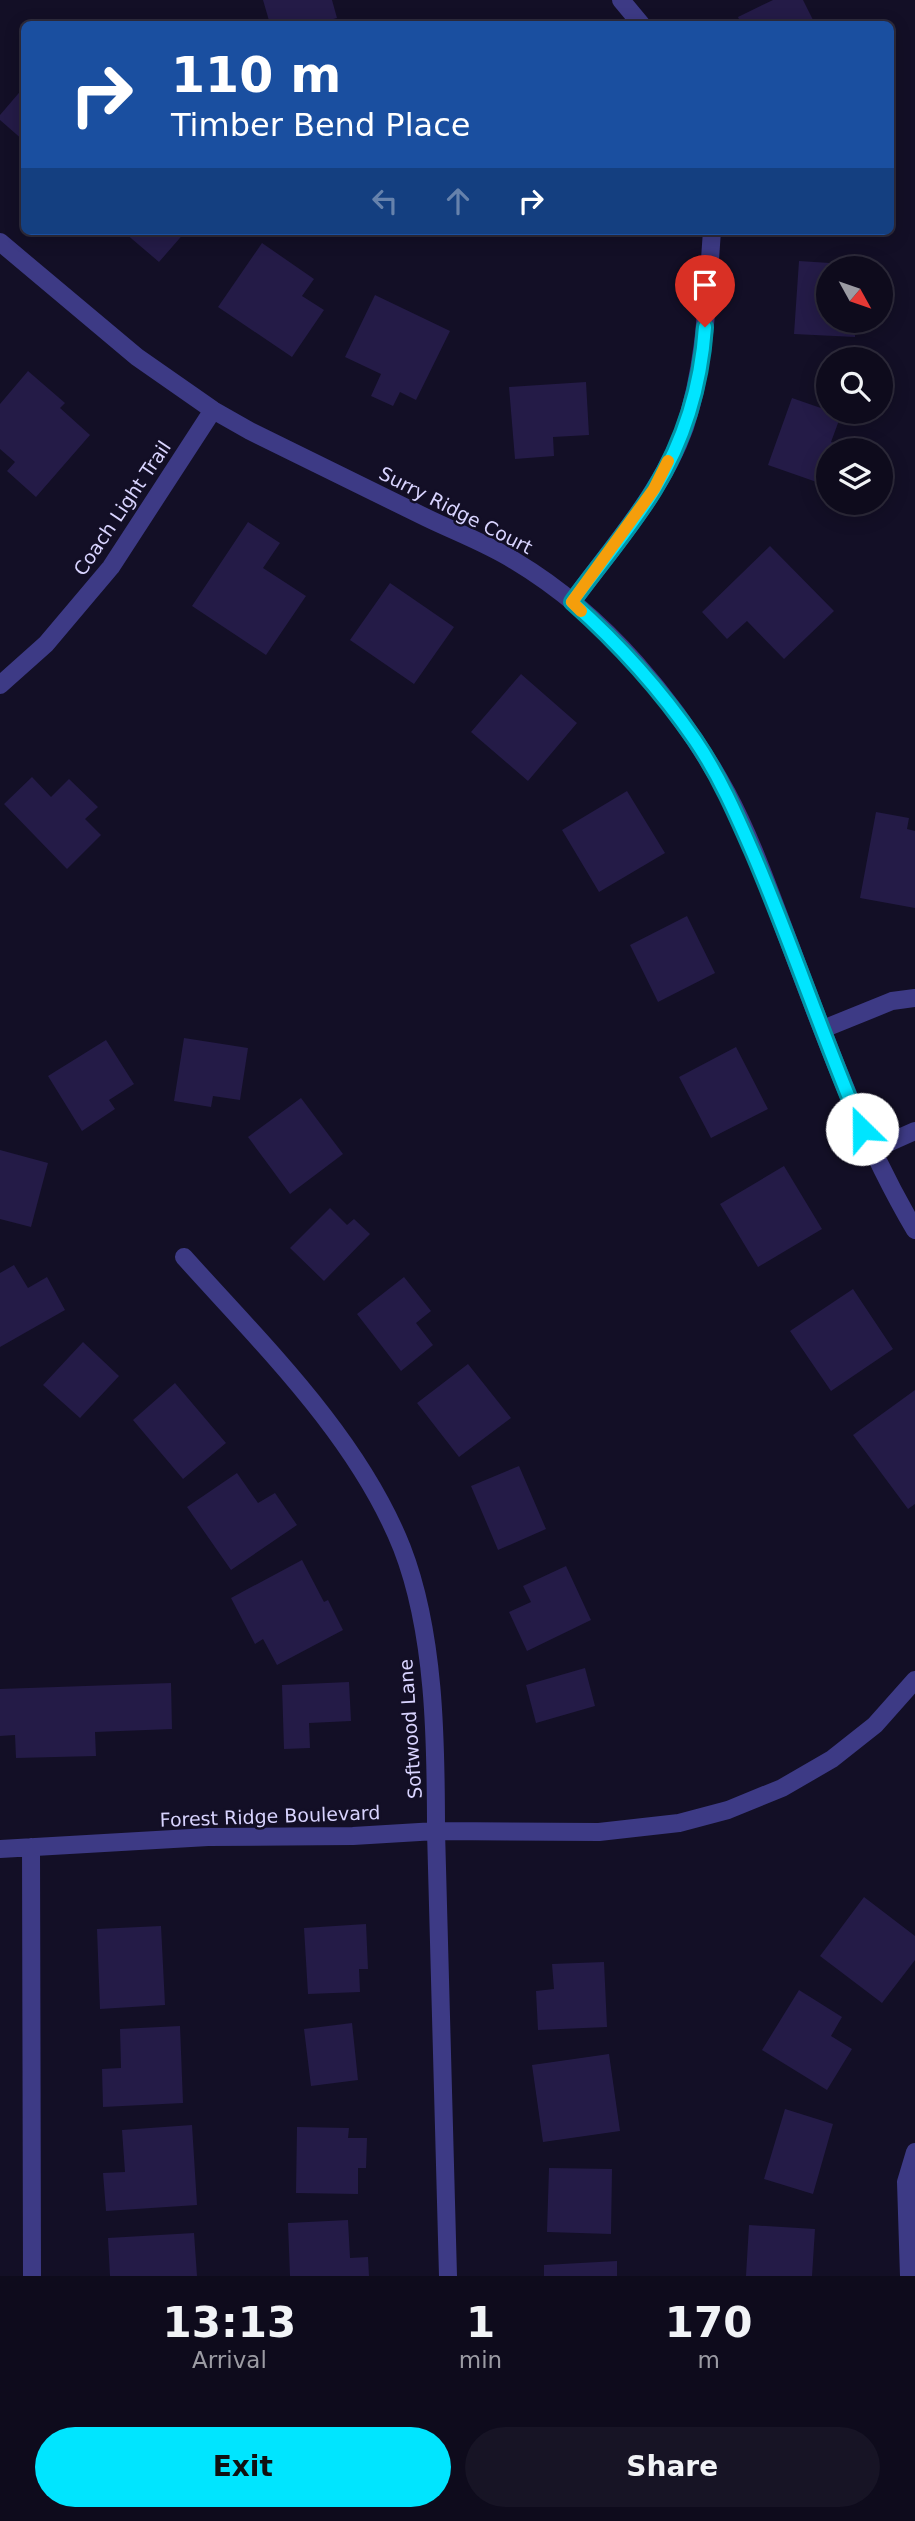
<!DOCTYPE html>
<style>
body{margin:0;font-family:"DejaVu Sans",sans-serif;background:#171425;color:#f1f3f6;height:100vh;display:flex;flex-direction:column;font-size:26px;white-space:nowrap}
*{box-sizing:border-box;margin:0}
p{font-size:23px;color:#9b9ba3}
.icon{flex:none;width:38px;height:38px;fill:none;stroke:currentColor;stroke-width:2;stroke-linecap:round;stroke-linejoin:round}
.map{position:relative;height:2276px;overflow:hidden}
.side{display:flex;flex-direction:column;background:#0e0b1c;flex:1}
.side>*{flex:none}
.hud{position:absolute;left:21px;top:21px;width:873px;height:214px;border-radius:10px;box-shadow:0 4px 18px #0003,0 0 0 2px #2e2b3b;background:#1a4fa0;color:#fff;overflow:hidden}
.needle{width:46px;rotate:130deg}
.buttons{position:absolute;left:816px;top:256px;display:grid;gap:14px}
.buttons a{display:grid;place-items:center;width:77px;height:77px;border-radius:50%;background:#0e0b1c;box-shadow:0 4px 18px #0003,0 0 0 2px #2e2b3b;font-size:35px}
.pin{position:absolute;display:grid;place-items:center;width:60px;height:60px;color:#fff;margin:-72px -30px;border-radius:50% 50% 50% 0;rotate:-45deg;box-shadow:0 0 7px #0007}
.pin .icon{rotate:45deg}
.me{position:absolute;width:77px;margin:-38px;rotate:337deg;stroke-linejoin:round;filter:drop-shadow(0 0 5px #0008)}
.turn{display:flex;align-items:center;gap:24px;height:147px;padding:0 35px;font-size:32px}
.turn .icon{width:91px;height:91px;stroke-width:2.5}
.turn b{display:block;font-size:49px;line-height:60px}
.lanes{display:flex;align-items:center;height:66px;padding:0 35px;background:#0003;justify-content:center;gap:35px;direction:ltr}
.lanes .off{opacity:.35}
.eta{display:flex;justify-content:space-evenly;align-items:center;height:119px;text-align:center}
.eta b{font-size:42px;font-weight:800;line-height:49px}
.primary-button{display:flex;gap:14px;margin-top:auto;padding:14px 35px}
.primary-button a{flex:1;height:80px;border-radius:42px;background:#00e5ff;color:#111;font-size:28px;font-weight:800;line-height:80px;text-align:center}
.primary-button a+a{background:#171425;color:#f1f3f6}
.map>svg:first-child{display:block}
.building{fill:#241b47}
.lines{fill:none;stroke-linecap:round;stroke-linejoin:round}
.lane{stroke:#3d3a85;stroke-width:18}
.street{stroke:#3d3a85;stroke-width:18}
.route-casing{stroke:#0095a6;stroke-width:18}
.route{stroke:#00e5ff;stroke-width:12}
.slow{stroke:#f59e0b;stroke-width:12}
.labels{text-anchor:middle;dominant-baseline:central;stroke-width:5;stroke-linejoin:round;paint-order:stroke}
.street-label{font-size:19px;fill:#d9d4ff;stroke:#130f26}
</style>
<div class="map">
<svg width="915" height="2276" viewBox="0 0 915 2276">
<rect width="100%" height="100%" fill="#130f26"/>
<path class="building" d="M263,0H332L337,18L315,24H270Z
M773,0H803L815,24H741L738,17Z
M24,87V141L0,120V115Z
M127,231H186L159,262L125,233Z
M262,243L314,279L302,296L324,310L292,357L218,307Z
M799,261L860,265L859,268H828V320H856L855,337L794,334Z
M375,295L450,331L416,400L400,392L393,406L371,396L381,374L345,357Z
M28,371L65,403L60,408L90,435L36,497L7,471L15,462L0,449V404Z
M586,382L589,435L553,437L554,456L515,459L509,387Z
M792,398L841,415L831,442L846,447L845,450H828V486L768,465Z
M248,522L280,543L263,568L306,596L266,655L192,606Z
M770,546L834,611L784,659L747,621L727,639L702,612Z
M390,583L454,627L414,684L350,640Z
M521,674L577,723L528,781L471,732Z
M32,777L51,797L69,779L98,807L85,819L101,835L67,869L4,804Z
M627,791L665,853L599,892L562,830Z
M876,812L909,818L907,829L915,831V908L860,898Z
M687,916L715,973L658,1002L630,945Z
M184,1038L248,1048L240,1100L213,1096L211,1107L174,1101Z
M106,1040L134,1084L109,1100L115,1109L82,1131L48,1076Z
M736,1047L768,1109L711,1138L679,1077Z
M301,1098L343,1154L290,1194L248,1137Z
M0,1150L48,1163L31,1227L0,1219Z
M784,1166L822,1229L758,1267L720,1204Z
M330,1208L347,1225L354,1219L370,1234L324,1281L290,1248Z
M14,1265L28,1288L47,1277L65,1310L0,1347V1273Z
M404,1277L431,1311L416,1323L433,1345L401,1371L357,1314Z
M853,1289L893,1349L831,1391L790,1331Z
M83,1342L119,1376L80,1418L43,1385Z
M468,1364L511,1418L459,1457L417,1403Z
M175,1383L226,1443L183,1479L133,1420Z
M915,1390V1504L908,1509L853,1435Z
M519,1466L546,1529L498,1550L471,1486Z
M237,1473L258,1503L275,1493L297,1525L231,1570L187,1507Z
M302,1560L324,1602L328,1600L343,1630L277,1665L263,1639L255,1644L231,1598Z
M566,1566L591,1620L527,1651L509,1612L531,1602L523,1586Z
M585,1668L595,1706L536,1723L526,1685Z
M349,1682L351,1721L309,1723L310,1748L284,1749L282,1685Z
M171,1683L172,1729L95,1732L96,1756L16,1758L15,1735L0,1736V1689Z
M864,1897L915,1936V1960L882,2003L820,1956Z
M366,1924L368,1969H359L360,1992L308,1994L304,1928Z
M161,1926L165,2005L100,2009L97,1929Z
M604,1962L607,2027L538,2030L536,1991L554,1989L552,1964Z
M799,1990L842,2017L831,2036L852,2049L827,2090L762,2050Z
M352,2023L358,2080L311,2086L304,2029Z
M180,2026L183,2103L103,2107L102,2069L121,2068L120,2029Z
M609,2054L620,2131L543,2142L532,2065Z
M785,2109L833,2124L813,2194L764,2179Z
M192,2125L197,2205L106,2211L103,2173L125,2172L122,2130Z
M297,2127L349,2128L348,2138H367L366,2168H358V2194L296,2193Z
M549,2168L612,2169L611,2234L547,2232Z
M348,2220L350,2258L368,2257L369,2276H290L288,2223Z
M749,2225L815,2229L812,2276H746Z
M194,2233L197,2276H110L108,2238Z
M617,2261V2276H544V2265Z"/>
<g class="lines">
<path class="lane" d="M823,1029L892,1001L915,998
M872,1150L915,1131"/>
<path class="street" d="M621,0L641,24
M0,242L137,357L213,410L250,431C309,460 368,489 427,518C456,532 488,544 515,561C605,615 677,702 727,793C750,836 767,884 784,929C823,1032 859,1135 915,1230
M572,602C612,547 662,492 685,427C706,363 707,297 712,231
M0,685L46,644L111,567L213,410
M184,1257C263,1345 358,1437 402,1548C435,1633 436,1741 436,1831L448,2276
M31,1847L32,2276
M0,1849L208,1837L353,1836L436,1831L599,1832L679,1823L728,1810L782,1788L832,1759L875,1725L915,1680
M909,2276L906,2182L915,2152"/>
</g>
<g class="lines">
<defs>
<path id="route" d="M705,327C701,384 684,441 654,490C630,529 599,565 572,602C618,643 660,689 695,740C719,775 736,814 753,853C792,944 823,1038 862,1129"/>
</defs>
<use href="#route" class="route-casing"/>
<use href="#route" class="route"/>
<path class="slow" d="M581,611L572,602L654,489L668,461"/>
</g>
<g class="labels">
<g class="street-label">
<text transform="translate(122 508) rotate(-56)">Coach Light Trail</text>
<text transform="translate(456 510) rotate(27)">Surry Ridge Court</text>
<text transform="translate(410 1729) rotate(-94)">Softwood Lane</text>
<text transform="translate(270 1816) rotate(-2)">Forest Ridge Boulevard</text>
</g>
</g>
</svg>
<div class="buttons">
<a><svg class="needle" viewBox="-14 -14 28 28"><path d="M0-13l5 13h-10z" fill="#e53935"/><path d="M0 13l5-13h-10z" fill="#9b9ba3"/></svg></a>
<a><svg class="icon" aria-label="search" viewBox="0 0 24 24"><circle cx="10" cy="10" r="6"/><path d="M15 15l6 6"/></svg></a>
<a><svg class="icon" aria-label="layers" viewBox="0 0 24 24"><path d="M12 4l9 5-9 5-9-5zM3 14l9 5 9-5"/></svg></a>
</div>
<div class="pin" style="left:705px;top:327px;background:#d93025"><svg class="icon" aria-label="arrive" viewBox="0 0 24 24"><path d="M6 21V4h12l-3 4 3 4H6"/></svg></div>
<svg class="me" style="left:862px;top:1129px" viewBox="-20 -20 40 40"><circle r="19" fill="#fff"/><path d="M0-13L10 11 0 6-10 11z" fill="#00e5ff"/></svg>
<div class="hud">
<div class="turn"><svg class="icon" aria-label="right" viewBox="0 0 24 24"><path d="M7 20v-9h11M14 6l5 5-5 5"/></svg><div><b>110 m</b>Timber Bend Place</div></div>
<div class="lanes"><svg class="icon off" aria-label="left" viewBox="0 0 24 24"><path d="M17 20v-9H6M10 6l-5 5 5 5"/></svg><svg class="icon off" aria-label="ahead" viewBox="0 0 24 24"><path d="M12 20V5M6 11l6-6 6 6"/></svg><svg class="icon" aria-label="right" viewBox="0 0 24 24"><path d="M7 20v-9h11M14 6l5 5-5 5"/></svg></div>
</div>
</div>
<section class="side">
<div class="eta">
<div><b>13:13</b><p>Arrival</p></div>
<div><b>1</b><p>min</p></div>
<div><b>170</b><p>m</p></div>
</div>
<div class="primary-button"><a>Exit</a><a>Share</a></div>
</section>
